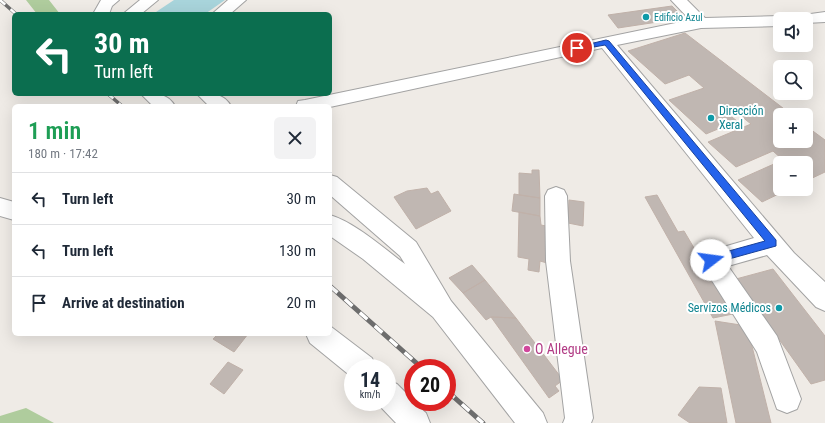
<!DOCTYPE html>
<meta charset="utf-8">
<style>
body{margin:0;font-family:"Roboto Condensed",sans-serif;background:#f2f2f3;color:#1f2937;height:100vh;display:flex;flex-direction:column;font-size:15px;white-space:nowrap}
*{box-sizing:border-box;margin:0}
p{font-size:13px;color:#747a83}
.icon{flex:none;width:22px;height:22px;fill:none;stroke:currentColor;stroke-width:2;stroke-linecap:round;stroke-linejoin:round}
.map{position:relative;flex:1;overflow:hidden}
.panel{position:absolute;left:12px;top:104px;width:320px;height:232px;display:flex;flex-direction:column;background:#fff;border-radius:6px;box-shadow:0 4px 16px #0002}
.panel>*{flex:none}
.guide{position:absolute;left:12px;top:12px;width:320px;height:84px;border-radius:6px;box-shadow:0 4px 16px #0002;background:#0b6e4f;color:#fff;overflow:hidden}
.controls{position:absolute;left:773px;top:12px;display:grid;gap:8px}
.controls a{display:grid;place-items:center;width:40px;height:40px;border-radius:6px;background:#fff;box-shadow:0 4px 16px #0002;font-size:20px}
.speed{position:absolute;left:344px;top:359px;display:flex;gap:8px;font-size:20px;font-weight:700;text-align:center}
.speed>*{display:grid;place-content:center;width:52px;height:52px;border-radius:50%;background:#fff;box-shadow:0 4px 16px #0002;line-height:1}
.speed small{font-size:10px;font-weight:400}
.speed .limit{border:6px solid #d22;background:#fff;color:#111}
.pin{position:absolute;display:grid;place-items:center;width:34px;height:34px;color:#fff;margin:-17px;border:2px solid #fff;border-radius:50%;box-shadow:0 1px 4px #0007}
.me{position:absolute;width:44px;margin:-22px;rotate:75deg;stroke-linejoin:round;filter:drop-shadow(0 0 3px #0008)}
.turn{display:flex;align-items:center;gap:14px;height:84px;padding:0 16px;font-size:18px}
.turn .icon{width:52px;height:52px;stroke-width:2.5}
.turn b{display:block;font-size:28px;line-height:34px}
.round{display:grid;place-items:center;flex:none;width:42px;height:42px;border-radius:6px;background:#f2f2f3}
.headline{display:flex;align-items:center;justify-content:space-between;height:68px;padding:0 16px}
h1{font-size:24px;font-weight:600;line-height:30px;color:#1e9e55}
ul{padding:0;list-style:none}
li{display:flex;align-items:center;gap:12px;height:52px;padding:0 16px;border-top:1px solid #e0e1e3}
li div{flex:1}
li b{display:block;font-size:15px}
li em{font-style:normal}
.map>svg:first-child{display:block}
.forest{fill:#afcc9d}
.water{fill:#a8d4db}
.building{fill:#c0b7b2;stroke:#c0b1a9}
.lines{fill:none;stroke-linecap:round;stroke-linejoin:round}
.minor-casing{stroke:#a3a3a3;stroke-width:2}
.minor{fill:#fff;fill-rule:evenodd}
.rail-far1-casing{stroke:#6d6d6d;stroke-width:3.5}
.rail-casing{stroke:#6d6d6d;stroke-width:5}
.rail-far1{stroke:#fff;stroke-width:2.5;stroke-dasharray:7;stroke-linecap:butt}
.rail{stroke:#fff;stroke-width:3.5;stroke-dasharray:10;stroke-linecap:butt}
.route{fill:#2563eb;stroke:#184099}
.culture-dot{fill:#0f9aa8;stroke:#fff;stroke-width:1.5}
.hotel-dot{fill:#d1479c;stroke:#fff;stroke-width:1.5}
.labels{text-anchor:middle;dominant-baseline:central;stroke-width:4;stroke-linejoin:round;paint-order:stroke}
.far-culture-label{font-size:10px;fill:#0d838f;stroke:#fff;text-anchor:start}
.culture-label{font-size:12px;fill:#0d838f;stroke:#fff;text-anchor:start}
.near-hotel-label{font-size:14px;fill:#b23c85;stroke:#fff;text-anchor:start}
</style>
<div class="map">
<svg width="825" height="423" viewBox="0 0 825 423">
<rect width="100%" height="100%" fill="#efebe6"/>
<path class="forest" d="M26,0H49L60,14H37Z
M26,408L54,423H0V416Z"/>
<path class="water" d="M174,0H225L205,14H153Z"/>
<path class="building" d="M672,6L684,18L618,28L608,15Z
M685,33L792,115H780V141H806V126L825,140V172L806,181V163H780V189H789L762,202L738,180L783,160L773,151L736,167L708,142L751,124L735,111L728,114L737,121L706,134L669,100L704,88L689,75L665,84L628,51Z
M532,170H539L540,198L519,195V173L532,174Z
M427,188L431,194L438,191L451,211L416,229L394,197L407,191Z
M514,194L540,198V216L512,211Z
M657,195L678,232L684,231L733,314L713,318L645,197Z
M569,200L584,202L583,226L568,223Z
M519,212L540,216L541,225L546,226L547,263L540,261L539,272L528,270L529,259L518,257Z
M472,265L485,280L463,293L449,278Z
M773,269L825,336V380L811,384L736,279Z
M485,280L516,318L491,317L486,320L463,293Z
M491,317L516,318L563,380L555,386L559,391L549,398Z
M715,321L747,326L771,423H736Z
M218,334H248L234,352L213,339Z
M228,362L243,370L224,394L210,384Z
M699,387L721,388L727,423H690L678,415Z"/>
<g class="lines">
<defs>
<path id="minor" d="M101,0H119L112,6L109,14H93Z
M140,0H158L141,14H123Z
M228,0H246L230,14H212Z
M671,0H687L705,18L780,16L787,19H780V26L701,28L617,45L794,253L825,282V311L816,307L767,255L728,266L777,336L801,399L797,409L787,413L777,409L757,352L699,260L703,253L754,238L602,48L330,107L296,106L298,101L305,100L690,20Z
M825,12V22L806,23V19H794L796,16Z
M141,94C155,94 167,92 175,106H153Z
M197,94C211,94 223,92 231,106H209Z
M330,175L337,177L416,242L451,301L543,413L547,423H515L433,317L363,259L330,236V215C356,223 383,248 405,264L400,256L330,195Z
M556,187L564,190L567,196L570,261L593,418L591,423H563L565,418L546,261L545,196L548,190Z
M0,198L14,202V220L0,216Z
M330,326L372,358L376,368H353V378L310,343L306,334H330Z
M387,380L397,384L413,400V402L426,413L430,423H396L376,402H387Z"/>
</defs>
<use href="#minor" class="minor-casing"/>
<use href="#minor" class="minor"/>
<defs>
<path id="rail-far1" d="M0,0L16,14
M108,94L122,106"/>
<path id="rail" d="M330,286L422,368
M447,391L483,423"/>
</defs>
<use href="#rail-far1" class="rail-far1-casing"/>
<use href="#rail" class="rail-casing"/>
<use href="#rail-far1" class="rail-far1"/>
<use href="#rail" class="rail"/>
</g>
<path class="route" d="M606,40L609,41L776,240V246L711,264L707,263L706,260L707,257L765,241L605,45L577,50L573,48Z"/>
<g class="culture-dot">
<circle cx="646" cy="17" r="4"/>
<circle cx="711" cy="118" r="4"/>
<circle cx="779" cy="308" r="4"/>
</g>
<circle class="hotel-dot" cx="527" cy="349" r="4"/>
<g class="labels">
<g class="far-culture-label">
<text x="654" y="17">Edificio Azul</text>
</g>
<g class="culture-label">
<text x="719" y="111">Dirección<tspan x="719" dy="14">Xeral</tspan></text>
<text x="771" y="308" text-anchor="end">Servizos Médicos</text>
</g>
<g class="near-hotel-label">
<text x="535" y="349">O Allegue</text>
</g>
</g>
</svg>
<div class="controls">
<a><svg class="icon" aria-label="sound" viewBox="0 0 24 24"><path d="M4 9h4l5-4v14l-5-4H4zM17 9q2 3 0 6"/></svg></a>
<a><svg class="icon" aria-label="search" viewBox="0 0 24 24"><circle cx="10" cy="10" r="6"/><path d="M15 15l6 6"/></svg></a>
<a>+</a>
<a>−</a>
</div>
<div class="speed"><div>14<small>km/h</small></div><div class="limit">20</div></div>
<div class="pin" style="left:577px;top:48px;background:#d93025"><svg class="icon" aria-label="arrive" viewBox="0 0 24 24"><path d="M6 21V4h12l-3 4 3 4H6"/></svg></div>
<svg class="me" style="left:711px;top:260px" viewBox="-20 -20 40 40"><circle r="19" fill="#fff"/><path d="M0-13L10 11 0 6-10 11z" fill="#2563eb"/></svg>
<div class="guide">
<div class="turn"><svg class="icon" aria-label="left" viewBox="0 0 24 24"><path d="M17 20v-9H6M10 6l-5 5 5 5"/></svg><div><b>30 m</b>Turn left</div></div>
</div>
<section class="panel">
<div class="headline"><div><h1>1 min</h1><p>180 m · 17:42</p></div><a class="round"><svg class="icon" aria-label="close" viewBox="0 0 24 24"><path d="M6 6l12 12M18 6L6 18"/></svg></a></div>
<ul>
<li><svg class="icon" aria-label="left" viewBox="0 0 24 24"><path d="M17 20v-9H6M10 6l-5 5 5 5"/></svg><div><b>Turn left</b></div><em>30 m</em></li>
<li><svg class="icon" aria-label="left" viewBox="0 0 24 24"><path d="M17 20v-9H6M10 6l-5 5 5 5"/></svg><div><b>Turn left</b></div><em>130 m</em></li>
<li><svg class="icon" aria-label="arrive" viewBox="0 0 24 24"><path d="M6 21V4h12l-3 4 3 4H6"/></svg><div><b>Arrive at destination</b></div><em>20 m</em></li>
</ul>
</section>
</div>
